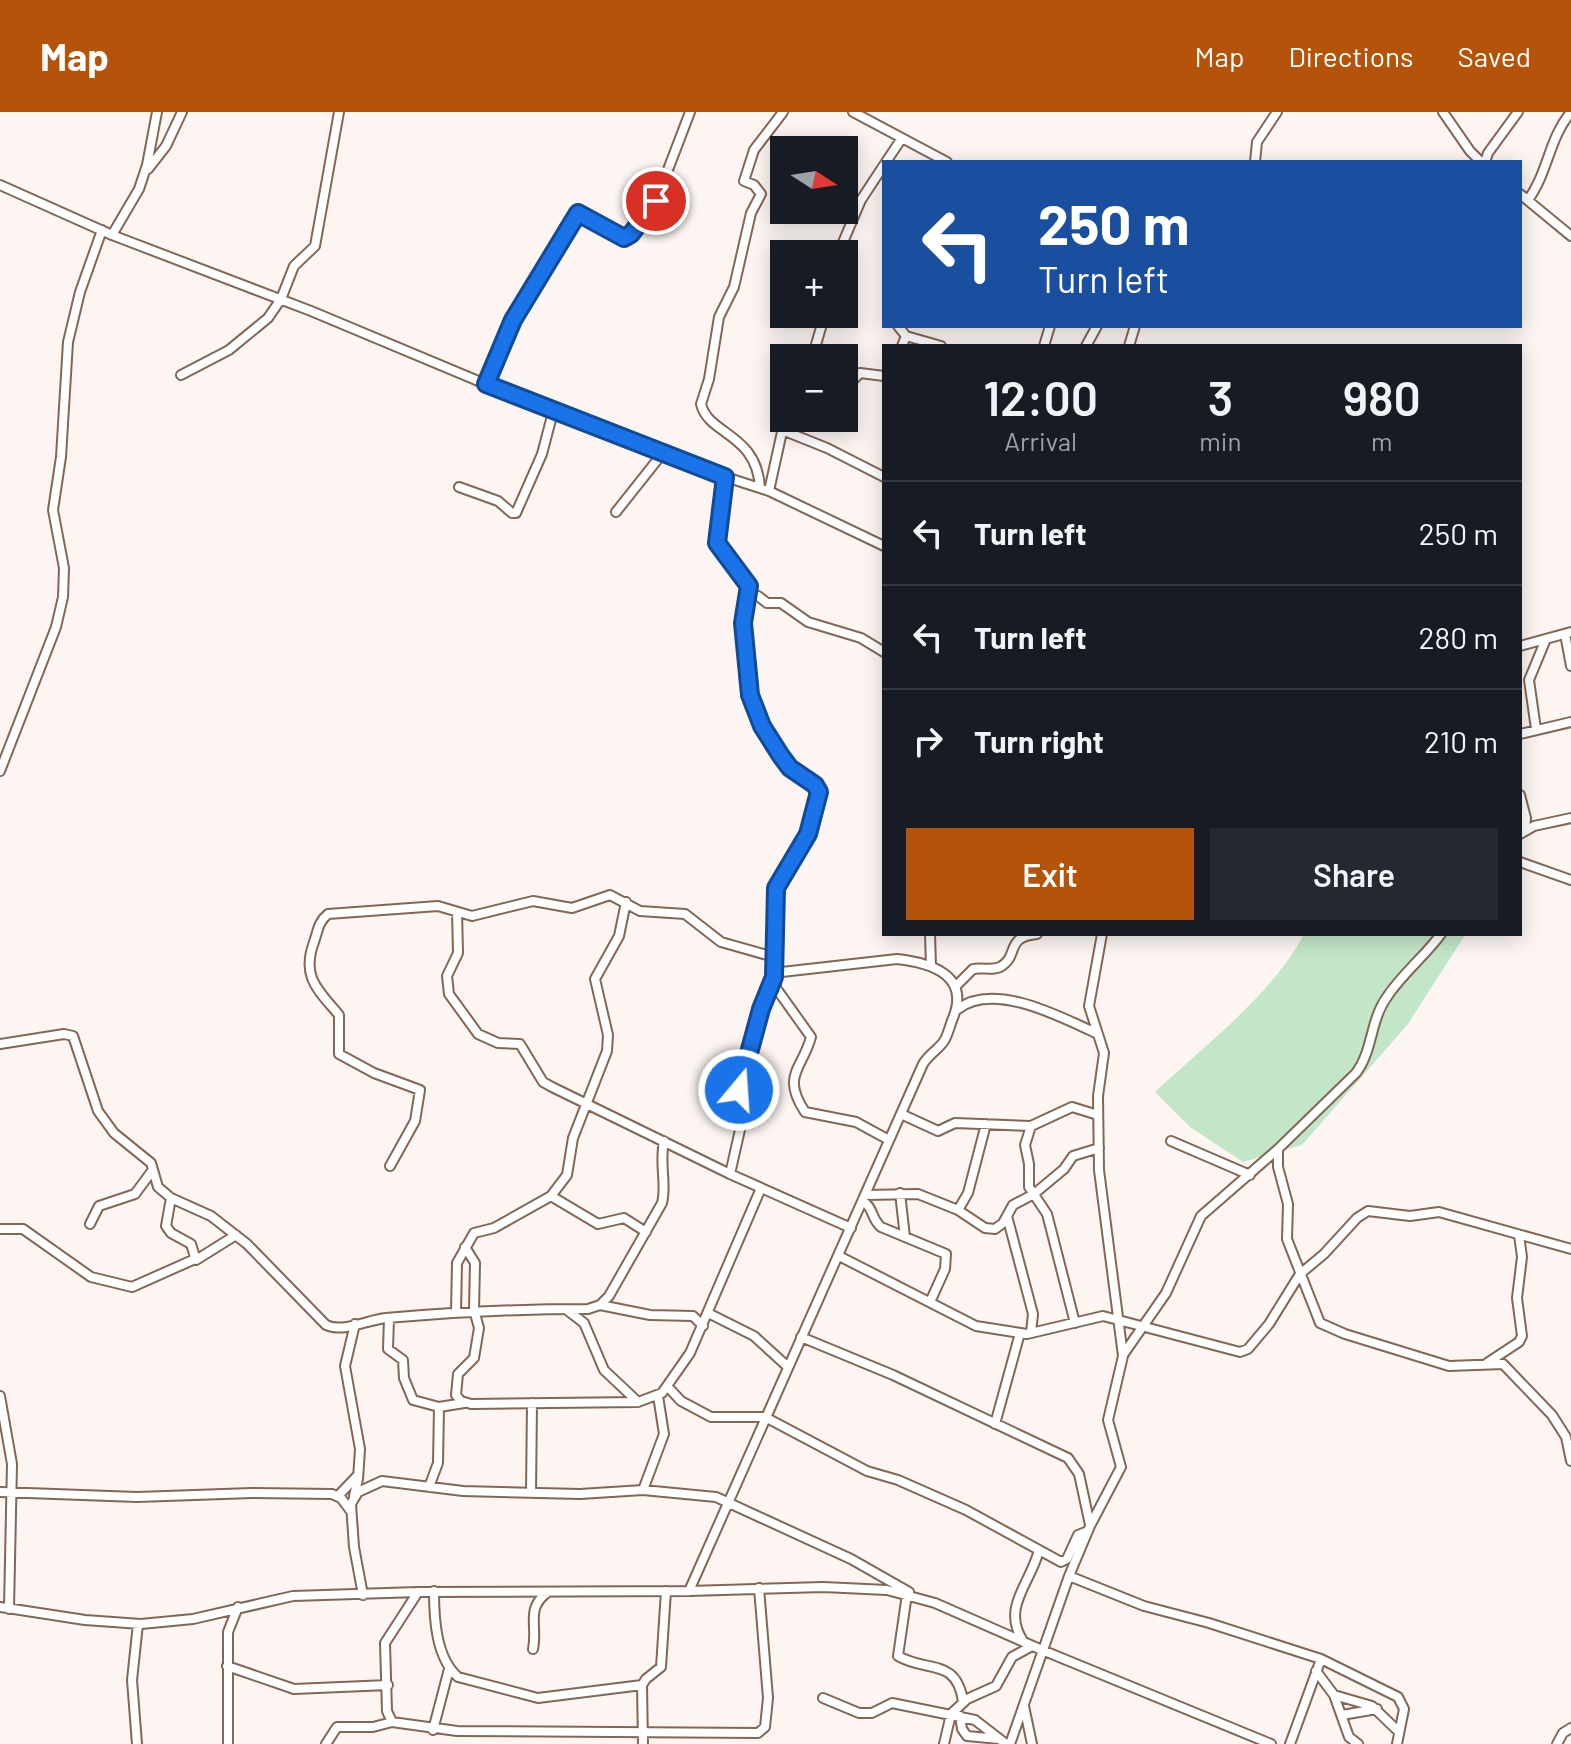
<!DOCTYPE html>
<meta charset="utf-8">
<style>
body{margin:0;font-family:Barlow,sans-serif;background:#242831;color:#f1f3f6;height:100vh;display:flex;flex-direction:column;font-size:30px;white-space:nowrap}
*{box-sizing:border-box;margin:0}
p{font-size:26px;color:#9ea1a6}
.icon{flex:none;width:44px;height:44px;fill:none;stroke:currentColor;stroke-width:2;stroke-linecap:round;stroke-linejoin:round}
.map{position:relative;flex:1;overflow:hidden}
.drawer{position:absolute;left:882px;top:232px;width:640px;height:592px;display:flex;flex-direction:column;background:#171b24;border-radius:0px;box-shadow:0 4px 20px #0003}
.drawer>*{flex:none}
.top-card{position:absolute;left:882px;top:48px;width:640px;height:168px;border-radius:0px;box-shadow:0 4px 20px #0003;background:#1a4fa0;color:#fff;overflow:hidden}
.needle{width:52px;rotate:102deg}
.tools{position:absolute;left:770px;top:24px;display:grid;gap:16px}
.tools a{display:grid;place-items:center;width:88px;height:88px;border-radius:0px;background:#171b24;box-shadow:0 4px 20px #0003;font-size:40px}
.pin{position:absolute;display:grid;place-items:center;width:68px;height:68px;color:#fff;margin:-34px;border:4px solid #fff;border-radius:50%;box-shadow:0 2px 8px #0007}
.me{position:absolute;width:88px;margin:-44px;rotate:18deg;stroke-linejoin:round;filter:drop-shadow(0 0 6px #0008)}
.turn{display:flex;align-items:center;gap:28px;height:168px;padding:0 24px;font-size:36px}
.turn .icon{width:104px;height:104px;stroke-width:2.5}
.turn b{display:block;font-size:56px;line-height:68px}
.eta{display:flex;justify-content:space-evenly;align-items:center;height:136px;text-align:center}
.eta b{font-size:48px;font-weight:600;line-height:56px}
.button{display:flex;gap:16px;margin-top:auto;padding:16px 24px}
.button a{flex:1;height:92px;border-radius:0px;background:#b45309;color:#fff;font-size:32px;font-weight:600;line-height:92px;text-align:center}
.button a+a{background:#242831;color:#f1f3f6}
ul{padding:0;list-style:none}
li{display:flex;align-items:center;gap:24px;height:104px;padding:0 24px;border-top:2px solid #363941}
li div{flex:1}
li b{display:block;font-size:30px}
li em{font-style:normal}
header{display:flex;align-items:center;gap:48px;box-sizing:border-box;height:112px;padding:0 40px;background:#b45309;color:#fff}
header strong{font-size:38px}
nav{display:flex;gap:44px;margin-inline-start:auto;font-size:28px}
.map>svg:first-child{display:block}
.green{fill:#c3e6c8}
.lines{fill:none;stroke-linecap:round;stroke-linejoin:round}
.minor-casing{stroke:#836754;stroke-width:12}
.minor{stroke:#fff;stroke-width:8}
.route-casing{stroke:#114b97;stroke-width:20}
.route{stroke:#1a73e8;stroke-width:14}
</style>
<header>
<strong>Map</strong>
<nav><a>Map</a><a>Directions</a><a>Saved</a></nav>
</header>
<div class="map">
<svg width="1571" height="1632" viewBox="0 0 1571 1632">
<rect width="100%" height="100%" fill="#fcf5f1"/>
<path class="green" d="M1304,822L1465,823L1408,912L1302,1033L1243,1050L1190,1015L1155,980C1204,934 1273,882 1304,822Z"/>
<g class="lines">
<defs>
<path id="minor" d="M853,0L947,50
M1443,0L1470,39L1481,50
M886,50L902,26
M1255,50L1257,30L1277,0
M1485,50L1488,41L1518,0
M148,57L166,34L182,0
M0,73L112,123L311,199L550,299L707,359L769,379L884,434
M1520,82L1571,124
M1528,88C1548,61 1549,26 1571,0
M112,123L139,77L147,53L157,0
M838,142L861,88L884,53
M898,214L906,224L902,234
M906,224L941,234
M1044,234L1050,214
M1086,234L1097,214
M1129,234L1135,214
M812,246L825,202
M181,263L229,238L268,206L281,187L294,154L315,134L339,0
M486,272L513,208L578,101L624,126L631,122L656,89L690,0
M844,278L860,261L884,264
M782,318L827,336L884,365
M725,365L717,431L748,472C748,482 744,492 743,502C739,556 753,614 789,655C797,664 810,668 818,677L810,718L777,772L775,781L776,876L811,925C802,958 781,963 805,1000L856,1010L889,1028
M459,375L498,389L512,401H516L542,342L553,300
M760,376C757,321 708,323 701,292L709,267L719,205L734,175L751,101L761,82L754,73L744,69L754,38L783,0
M769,379L785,306
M616,400L662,342
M748,483L758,484L767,491H781L808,510L861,526L884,540
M1565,522L1571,554
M1520,534L1571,520
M1536,617L1529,568L1546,527
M1520,622L1571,610
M0,659L56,515L63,485L64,456L53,398L61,345L68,230L80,180L102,118
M1520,683L1526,706L1525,718
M1520,722L1534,714L1571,706
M1520,750L1571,768
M457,800L458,841L447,864L449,882L478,922L498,931L520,932L543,970L552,975L730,1062L851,1116
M930,822L931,854
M1441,822C1425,844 1402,862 1387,885C1370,908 1373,939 1356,961L1278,1037V1055L1288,1092L1287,1127L1320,1211L1345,1222L1449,1254L1503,1252L1552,1303L1566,1325L1571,1349
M957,873L973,857C982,855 991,859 1000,855C1020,844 1004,825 1037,822
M958,897C994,869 1061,905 1098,922
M0,932L64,922L73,924L98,999L114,1021L151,1051L158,1075L171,1086L211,1104L247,1132L326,1213C343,1221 367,1208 386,1206C454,1200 520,1197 588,1197L600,1193L609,1184L662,1091C667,1072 659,1053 664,1029
M901,1002L938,1019L955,1011L1031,1014L1072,995L1098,1003
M1031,1014L1025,1033L1029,1052V1075L1047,1102L1075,1211
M1171,1029L1250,1063
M390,1054L415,1009L420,978L374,961L339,942V903C318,878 301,865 314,830C318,819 318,810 328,802L438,794L472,804L533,789L572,796L610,783L640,799L685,802L721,830L774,845
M730,1062L742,1009L741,964L750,944L761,897L774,866
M900,1081L905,1125
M865,1083L918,1082L958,1098L985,1116L995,1117L1003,1111L1013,1093L1034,1082L1064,1057L1073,1044L1099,1036
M551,1084L598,1112L624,1106L646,1120
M171,1086L166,1114L171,1121L191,1132L196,1148L236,1123
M863,1089C874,1096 871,1107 881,1115L946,1142L945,1157L930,1190
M958,1098L968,1081L986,1012
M1007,1104L1033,1202L1031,1221
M90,1112L99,1094L135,1082L152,1059
M0,1117H23L91,1165L132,1175L195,1147
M465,1135L475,1151L474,1198L479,1216L474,1246L458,1262L456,1283L461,1289L471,1292L638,1290L662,1281L690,1241L761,1076
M839,1144L976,1214L1027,1222L1103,1204L1240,1240L1248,1237L1269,1212L1300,1162L1324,1142L1357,1106L1368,1099L1410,1104L1439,1100L1571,1137
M600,1193L650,1203L693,1204L703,1214
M567,1198L584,1211L604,1258L638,1290
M456,1200L457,1151L474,1121L494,1116L551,1084L567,1063L573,1026L607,939L608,923L595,867L619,824L626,790
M708,1201L754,1224L788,1255
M389,1206L388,1237L403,1248L404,1266L413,1288L439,1295L464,1291
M801,1225L893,1263L1068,1346L1079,1362L1090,1413
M1123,1243L1166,1181L1201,1104L1278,1037
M1487,1251L1519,1230L1522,1224L1517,1186L1522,1145L1519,1123
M667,1274L681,1289L711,1305H765L867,1359L898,1368L966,1398L1061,1450L1067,1447L1078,1423L1088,1419
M0,1284L12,1352L9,1497
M995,1312L1020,1221
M429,1375L438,1351L439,1295
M643,1378L664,1322L658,1284
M0,1380L137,1385L252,1381L332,1382L341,1386L350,1398
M531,1381L532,1291
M338,1384L358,1363
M354,1384L358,1367L360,1337L345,1254L355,1212
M1069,1464L1144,1494L1209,1511L1321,1547L1398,1585L1404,1597L1397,1632
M434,1479C434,1507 436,1546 458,1565L538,1586L642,1573
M689,1479L923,952C929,942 938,938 944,929C948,923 950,913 953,906C970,864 933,851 897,847L773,861
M418,1480L385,1531L387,1599L392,1610L457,1619L758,1621L765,1615L768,1586L759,1476
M907,1482L898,1544C927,1561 956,1545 963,1589
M363,1483L354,1435L351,1392L358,1380L382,1369L463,1379L580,1382L643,1378L716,1385L851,1447L909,1480
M0,1495L85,1508L141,1512L193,1507L293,1484L418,1480L689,1479L823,1475L887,1478L935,1491L1042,1538L1271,1632
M1023,1529C1001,1495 1031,1471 1039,1438
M533,1537C538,1514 525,1496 548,1480
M227,1554L294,1577L388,1573
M1316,1559L1334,1583L1349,1625L1358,1632
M1334,1583L1372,1594L1399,1620
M823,1586L859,1601H872L892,1591L975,1608L1006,1632
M1024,1594L1032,1632
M1342,1603L1377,1597
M960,1604L962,1617L967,1624L999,1627
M433,1618L449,1557
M137,1632L132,1568L138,1512
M228,1632V1520L238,1495
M326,1632L337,1615H373L392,1610
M643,1632L642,1573L646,1567L661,1555L666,1479
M944,1632L951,1602L967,1587L996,1574L1012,1545L1032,1534
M1010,1632L1069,1464L1090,1414L1121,1355L1108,1308L1123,1244L1099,1058L1098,984L1104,941L1089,894L1102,822
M1290,1632L1321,1547
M1557,1632L1563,1621L1571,1616"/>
</defs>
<use href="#minor" class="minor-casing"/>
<use href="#minor" class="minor"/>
</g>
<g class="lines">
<defs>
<path id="route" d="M656,89L631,122L624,126L578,101L513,208L486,272L725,365L717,431L749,474L743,511L750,583L762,614L781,644L790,656L815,673L819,680L808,722L776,776L774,865L761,897L739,978"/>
</defs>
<use href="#route" class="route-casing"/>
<use href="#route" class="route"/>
</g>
</svg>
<div class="tools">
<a><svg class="needle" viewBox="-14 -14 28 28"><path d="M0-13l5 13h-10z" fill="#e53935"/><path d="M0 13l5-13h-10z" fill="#9ea1a6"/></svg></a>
<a>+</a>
<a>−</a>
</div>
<div class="pin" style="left:656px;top:89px;background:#d93025"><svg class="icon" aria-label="arrive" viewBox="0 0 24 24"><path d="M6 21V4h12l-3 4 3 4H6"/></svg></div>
<svg class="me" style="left:739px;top:978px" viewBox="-20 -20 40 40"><circle r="17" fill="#1a73e8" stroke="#fff" stroke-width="3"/><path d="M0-11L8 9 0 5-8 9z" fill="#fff"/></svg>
<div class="top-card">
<div class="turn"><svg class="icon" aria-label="left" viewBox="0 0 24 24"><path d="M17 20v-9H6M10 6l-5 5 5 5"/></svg><div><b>250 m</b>Turn left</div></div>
</div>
<section class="drawer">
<div class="eta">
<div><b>12:00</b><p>Arrival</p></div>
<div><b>3</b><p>min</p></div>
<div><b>980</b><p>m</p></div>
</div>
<ul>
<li><svg class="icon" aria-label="left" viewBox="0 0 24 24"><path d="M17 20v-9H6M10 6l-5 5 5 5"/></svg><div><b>Turn left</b></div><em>250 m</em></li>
<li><svg class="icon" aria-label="left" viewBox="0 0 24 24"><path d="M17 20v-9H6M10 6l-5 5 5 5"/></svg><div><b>Turn left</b></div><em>280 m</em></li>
<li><svg class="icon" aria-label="right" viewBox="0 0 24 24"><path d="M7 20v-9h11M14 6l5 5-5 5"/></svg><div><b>Turn right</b></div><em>210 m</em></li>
</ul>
<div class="button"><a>Exit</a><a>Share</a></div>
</section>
</div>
